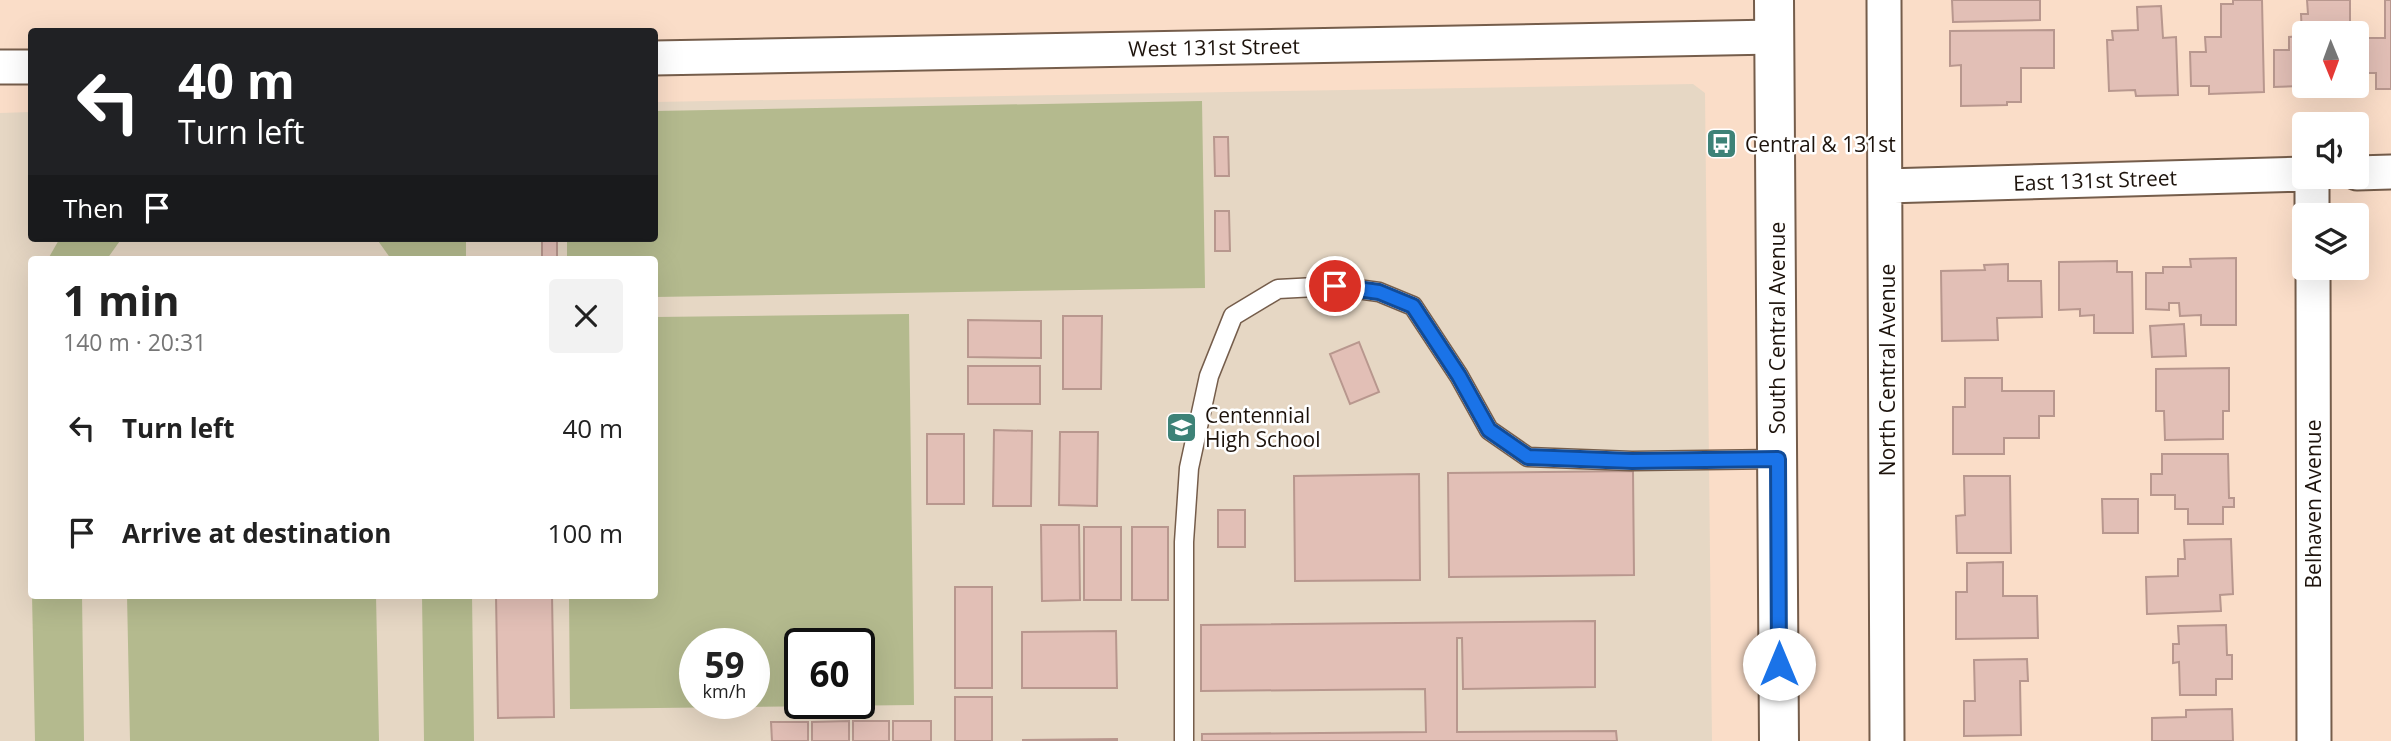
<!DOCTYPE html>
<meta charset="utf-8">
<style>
body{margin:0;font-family:"Open Sans",sans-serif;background:#f2f2f2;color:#222;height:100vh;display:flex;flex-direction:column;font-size:26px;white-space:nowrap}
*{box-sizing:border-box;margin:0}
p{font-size:23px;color:#767676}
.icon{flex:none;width:38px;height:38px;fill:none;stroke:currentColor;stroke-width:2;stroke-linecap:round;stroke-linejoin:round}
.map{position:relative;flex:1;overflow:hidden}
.side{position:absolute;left:28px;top:256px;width:630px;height:343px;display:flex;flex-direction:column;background:#fff;border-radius:7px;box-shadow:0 7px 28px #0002}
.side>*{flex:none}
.banner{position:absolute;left:28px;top:28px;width:630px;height:214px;border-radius:7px;box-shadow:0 7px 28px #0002;background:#202124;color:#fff;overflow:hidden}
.needle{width:46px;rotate:179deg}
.tools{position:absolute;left:2292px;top:21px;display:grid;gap:14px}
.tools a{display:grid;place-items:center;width:77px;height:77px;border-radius:7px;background:#fff;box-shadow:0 7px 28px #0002;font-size:35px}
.speed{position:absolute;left:679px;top:628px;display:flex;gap:14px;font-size:35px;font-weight:700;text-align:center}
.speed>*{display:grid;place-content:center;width:91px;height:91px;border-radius:50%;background:#fff;box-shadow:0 7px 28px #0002;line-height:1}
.speed small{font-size:18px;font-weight:400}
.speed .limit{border:4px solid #111;border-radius:10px;background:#fff;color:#111}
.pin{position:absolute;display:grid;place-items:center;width:60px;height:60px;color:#fff;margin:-30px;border:4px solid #fff;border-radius:50%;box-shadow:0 2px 7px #0007}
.me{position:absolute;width:77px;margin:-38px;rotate:0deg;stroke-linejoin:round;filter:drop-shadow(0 0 5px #0008)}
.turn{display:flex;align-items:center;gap:24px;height:147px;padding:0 35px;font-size:32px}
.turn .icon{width:91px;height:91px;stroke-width:2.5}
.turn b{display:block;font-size:49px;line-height:60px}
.then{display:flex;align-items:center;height:66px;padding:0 35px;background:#0003;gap:14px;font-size:26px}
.round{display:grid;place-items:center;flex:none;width:74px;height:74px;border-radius:7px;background:#f2f2f2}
.headline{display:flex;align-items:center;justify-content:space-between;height:119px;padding:0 35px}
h1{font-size:42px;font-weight:700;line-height:52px}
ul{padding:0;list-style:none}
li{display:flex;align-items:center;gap:21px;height:105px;padding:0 35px}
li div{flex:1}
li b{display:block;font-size:26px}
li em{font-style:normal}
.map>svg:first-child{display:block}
.education{fill:#e6d7c4;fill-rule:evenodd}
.green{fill:#b4ba8e;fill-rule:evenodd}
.building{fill:#e2bfb6;stroke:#b8978e;stroke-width:2}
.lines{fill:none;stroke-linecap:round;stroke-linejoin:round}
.lane-casing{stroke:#755d4b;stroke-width:21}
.street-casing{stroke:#755d4b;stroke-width:37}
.primary-casing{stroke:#755d4b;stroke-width:42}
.lane{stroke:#fff;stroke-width:18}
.street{stroke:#fff;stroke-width:33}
.primary{stroke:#fff;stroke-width:38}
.route-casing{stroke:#114b97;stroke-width:18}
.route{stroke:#1a73e8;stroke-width:12}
.labels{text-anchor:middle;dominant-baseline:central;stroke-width:5;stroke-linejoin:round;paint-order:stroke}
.street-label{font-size:21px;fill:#1d130c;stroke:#fff}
.poi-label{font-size:21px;fill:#1d130c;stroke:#fff;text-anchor:start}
</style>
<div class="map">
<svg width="2391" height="741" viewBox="0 0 2391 741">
<rect width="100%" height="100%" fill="#faddc8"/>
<path class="education" d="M1693,84L1705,93L1712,741H0V113L31,112L32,238H654L655,102ZM32,259H654V595H32ZM695,644H754V704H695ZM800,644H859V704H800Z"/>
<path class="green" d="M1202,101L1205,288L655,297L654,259H567V238H654L655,111Z
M60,238H122L107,259H48Z
M376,238H466V259H391Z
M31,311H32L31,535L28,325Z
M909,314L914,705L570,709L569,595H654L655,317ZM695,644H754V704H695ZM800,644H859V704H800Z
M32,595H82L84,741H35Z
M127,595H376L379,741H130Z
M422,595H472L474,741H424Z"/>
<path class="building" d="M1952,0H2040V20L1953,22Z
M2233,0H2262L2264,92L2209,94V86H2191L2190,52H2206L2205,37H2221V4H2233Z
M2307,0H2350V32L2305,33V86H2348V91L2302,92V86L2274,87V50H2289V37L2302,36L2301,14H2308Z
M2385,0H2391V89H2376V73H2359V38H2385Z
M2161,6L2163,38L2176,37L2178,95L2136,96L2135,90L2109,91L2107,40H2113L2112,31L2138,30L2137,7Z
M2054,30V68H2021V102H2007V105L1961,106V65L1950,66V31Z
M1214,137H1228L1229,176H1215Z
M1215,211H1229L1230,251H1215Z
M542,238H557V259H542Z
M2236,258V325H2201V315L2180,316L2179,303H2169V310L2146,309V273H2163V267H2191L2190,259Z
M2117,261V272H2132L2133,333H2094V315L2080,316V309L2059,310V262Z
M2008,264V281H2041L2042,317L1997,318L1998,340L1942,341L1941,271L1985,270L1984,265Z
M1063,316H1102L1101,389H1063Z
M968,320L1041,321V358L968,357Z
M2184,324L2186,356L2152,357L2150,326Z
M1359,342L1379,392L1350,404L1330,354Z
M968,366H1040V404H968Z
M2229,368V411H2223V439L2165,440L2164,411H2156V369Z
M1965,378H2002V391H2054V416H2039V438H2004V454H1953V407H1965Z
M994,430L1032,431L1031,506H993Z
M1060,432H1098L1097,506L1059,505Z
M927,434H964V504H927Z
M2162,454H2228L2229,498H2234V507H2223V524H2188V509H2175V495H2151V474H2162Z
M1633,471L1634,575L1449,577L1448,473Z
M1419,474L1420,580L1295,581L1294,476Z
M1964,476H2010L2011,553H1957L1956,516L1965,515Z
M2102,499H2138V533H2103Z
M1218,510H1245V547H1218Z
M1041,525H1079L1080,600L1042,601Z
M1084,527H1121V600H1084Z
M1132,527H1168V600H1132Z
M2231,539L2233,594L2220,595L2221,611L2147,614L2146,577L2178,576V559H2185L2184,540Z
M2003,562V596H2037L2038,638L1956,639V592H1967V563Z
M955,587H992V688H955Z
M496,595H552L554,717L498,718Z
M1595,621V687L1463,689L1462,638H1457V732L1616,731L1617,741H1202V734L1426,732L1425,689L1201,691V625Z
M2226,625L2227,655H2232V679H2216V695H2180L2179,662L2173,663V644H2179L2178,626Z
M1116,631L1117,688H1022V632Z
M2027,659L2028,681H2020L2021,735L1964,736V701H1975L1974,660Z
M955,697H992V741H955Z
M2232,709L2233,741H2152V718L2186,717V710Z
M849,721V741H812V722Z
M853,721H889V741H853Z
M893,721H931V741H893Z
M771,722H808V741H772Z
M1117,739V741H1023V740Z"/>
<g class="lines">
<defs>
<path id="lane" d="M1184,741V542L1189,468L1209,376L1233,316L1278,289L1335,286L1379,292L1413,306L1459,376L1489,430L1528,457L1632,461L1778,459"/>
<path id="street" d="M1884,0L1887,741
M654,58L1774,37
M0,67H32
M2357,173L2391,172
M2312,177V215
M1886,186L2305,174
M2313,268L2314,741"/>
<path id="primary" d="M1774,0L1779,741"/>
</defs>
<use href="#lane" class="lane-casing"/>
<use href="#street" class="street-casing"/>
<use href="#primary" class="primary-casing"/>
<use href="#lane" class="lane"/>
<use href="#street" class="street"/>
<use href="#primary" class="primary"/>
</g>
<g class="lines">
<defs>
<path id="route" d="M1335,286L1379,292L1413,306L1459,376L1489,430L1528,457L1632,461L1778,459L1779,664"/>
</defs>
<use href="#route" class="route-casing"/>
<use href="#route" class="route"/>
</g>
<defs>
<symbol id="bus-square" viewBox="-11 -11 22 22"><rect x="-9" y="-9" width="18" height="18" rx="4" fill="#3d8277" stroke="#fff"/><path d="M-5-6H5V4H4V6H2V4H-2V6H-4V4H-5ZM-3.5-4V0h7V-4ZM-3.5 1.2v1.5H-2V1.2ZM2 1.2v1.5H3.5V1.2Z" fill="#fff"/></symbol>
<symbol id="school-square" viewBox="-11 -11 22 22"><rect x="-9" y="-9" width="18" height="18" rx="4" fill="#3d8277" stroke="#fff"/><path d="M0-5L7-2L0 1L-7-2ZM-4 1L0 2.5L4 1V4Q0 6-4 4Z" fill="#fff"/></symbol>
</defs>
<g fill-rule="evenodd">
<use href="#bus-square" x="1704" y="126" width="35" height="35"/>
<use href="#school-square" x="1164" y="410" width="35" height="35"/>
</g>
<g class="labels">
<g class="street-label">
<text transform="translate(1214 47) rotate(-1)">West 131st Street</text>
<text transform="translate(2095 180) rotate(-2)">East 131st Street</text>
<text transform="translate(1777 328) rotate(-90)">South Central Avenue</text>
<text transform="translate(1887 370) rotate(-90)">North Central Avenue</text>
<text transform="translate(2313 504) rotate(-90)">Belhaven Avenue</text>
</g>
<g class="poi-label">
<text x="1745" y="144">Central &amp; 131st</text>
<text x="1205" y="415">Centennial<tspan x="1205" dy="24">High School</tspan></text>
</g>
</g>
</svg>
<div class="tools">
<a><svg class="needle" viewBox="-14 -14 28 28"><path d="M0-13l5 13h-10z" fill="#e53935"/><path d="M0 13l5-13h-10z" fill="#767676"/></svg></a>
<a><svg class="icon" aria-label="sound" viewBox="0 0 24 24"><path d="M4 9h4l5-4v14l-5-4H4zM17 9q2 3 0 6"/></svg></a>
<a><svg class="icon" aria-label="layers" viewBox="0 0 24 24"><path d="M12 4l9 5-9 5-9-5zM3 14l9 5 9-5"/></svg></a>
</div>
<div class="speed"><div>59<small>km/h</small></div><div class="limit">60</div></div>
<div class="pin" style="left:1335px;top:286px;background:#d93025"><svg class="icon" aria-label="arrive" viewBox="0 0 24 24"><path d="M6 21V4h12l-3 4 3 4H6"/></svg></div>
<svg class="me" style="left:1779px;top:664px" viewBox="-20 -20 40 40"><circle r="19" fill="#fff"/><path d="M0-13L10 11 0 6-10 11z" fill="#1a73e8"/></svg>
<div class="banner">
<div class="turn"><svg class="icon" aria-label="left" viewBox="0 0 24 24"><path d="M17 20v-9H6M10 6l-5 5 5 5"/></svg><div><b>40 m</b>Turn left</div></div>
<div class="then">Then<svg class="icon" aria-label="arrive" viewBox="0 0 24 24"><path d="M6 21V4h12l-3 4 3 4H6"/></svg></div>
</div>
<section class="side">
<div class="headline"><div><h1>1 min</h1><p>140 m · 20:31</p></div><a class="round"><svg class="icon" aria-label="close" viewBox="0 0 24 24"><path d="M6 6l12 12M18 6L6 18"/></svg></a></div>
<ul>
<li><svg class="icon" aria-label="left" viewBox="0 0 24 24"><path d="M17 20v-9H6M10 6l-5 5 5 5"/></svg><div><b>Turn left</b></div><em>40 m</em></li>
<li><svg class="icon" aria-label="arrive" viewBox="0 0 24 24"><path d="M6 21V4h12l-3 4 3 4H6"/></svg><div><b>Arrive at destination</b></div><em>100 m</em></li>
</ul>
</section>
</div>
